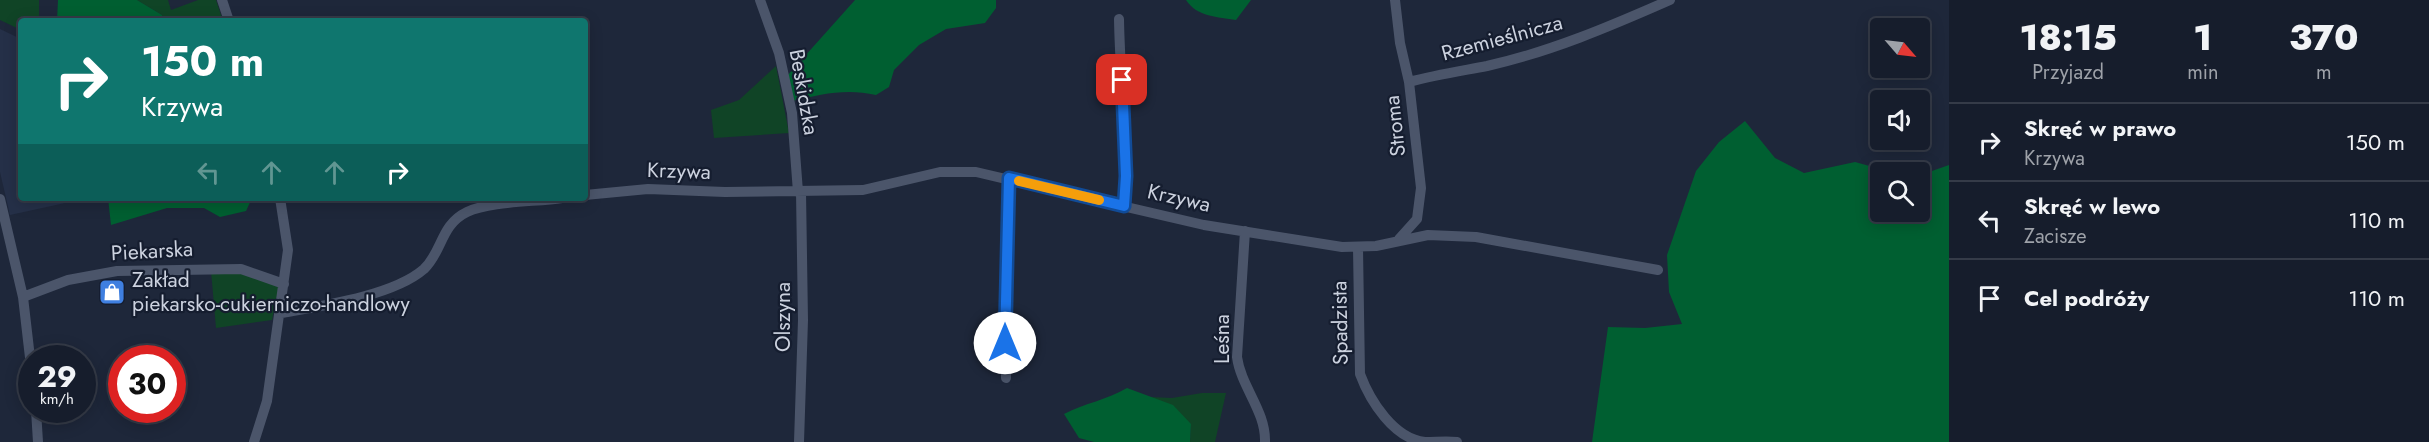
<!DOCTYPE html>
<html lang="pl">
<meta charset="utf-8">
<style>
body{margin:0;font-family:Jost,sans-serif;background:#232a38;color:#f1f3f6;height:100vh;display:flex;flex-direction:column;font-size:22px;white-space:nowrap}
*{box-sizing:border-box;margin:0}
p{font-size:20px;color:#9ea2a9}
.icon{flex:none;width:33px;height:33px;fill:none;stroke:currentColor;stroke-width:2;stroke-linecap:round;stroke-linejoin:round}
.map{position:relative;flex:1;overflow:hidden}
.details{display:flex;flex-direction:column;background:#161d2c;width:480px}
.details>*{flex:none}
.guide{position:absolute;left:18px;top:18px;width:570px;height:183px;border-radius:6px;box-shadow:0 3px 15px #0003,0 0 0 2px #353b48;background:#0f766e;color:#fff;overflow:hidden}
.needle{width:39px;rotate:118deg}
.controls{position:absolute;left:1870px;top:18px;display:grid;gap:12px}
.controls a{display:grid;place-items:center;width:60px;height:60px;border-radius:6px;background:#161d2c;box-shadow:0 3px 15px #0003,0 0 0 2px #353b48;font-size:30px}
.speed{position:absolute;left:18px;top:345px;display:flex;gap:12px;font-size:30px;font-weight:700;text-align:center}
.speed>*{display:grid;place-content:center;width:78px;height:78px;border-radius:50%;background:#161d2c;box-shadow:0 3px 15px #0003,0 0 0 2px #353b48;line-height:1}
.speed small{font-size:15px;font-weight:400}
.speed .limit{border:9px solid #d22;background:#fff;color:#111}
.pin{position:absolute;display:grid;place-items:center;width:51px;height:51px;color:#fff;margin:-26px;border-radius:12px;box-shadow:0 3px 9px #0006}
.me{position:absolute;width:66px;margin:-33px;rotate:0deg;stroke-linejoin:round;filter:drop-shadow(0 0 4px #0008)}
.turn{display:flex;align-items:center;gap:21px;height:126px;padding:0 24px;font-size:27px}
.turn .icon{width:78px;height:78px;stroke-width:2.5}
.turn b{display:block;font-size:42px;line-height:51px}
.lanes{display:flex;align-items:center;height:57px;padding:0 24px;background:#0003;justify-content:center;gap:30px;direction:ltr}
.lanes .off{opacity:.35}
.eta{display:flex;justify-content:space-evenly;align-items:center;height:102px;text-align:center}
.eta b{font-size:36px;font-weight:800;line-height:42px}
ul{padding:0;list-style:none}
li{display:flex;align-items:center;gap:18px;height:78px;padding:0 24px;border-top:2px solid #353b48}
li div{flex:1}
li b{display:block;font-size:22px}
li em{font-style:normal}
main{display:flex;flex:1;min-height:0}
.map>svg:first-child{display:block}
.built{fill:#253048}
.green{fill:#104426}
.forest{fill:#005f31;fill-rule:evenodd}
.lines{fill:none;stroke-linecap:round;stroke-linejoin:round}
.minor{stroke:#4b556a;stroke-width:10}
.route-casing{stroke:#114b97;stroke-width:15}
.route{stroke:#1a73e8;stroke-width:10}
.slow{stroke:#f59e0b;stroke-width:10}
.labels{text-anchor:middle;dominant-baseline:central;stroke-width:4.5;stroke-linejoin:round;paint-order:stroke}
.street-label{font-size:21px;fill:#ccd2df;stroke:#151d2f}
.poi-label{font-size:21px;fill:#ccd2df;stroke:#151d2f;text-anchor:start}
</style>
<main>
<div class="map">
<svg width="1949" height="442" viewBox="0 0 1949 442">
<rect width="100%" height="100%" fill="#1e273a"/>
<path class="built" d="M0,29L21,39V198H81L79,200L10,215L0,172Z"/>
<path class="green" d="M0,0H39V21H21V30L0,20Z
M137,0H168L171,10L198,0H216L223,21H163L162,15Z
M776,66L789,133L714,138L711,110L739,100Z
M211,271L240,273L279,286L272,320L216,328Z
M1202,393H1226L1215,442H1190L1191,424L1149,397L1172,398Z"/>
<path class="forest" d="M58,0H137L162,15L163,21H57Z
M855,0H996V8L985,23L946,29L919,45L894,70L889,87L876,95C847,88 821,94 792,101L787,76Z
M1186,0H1251L1236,20C1218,17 1197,17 1186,0Z
M1745,121L1775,158L1804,173L1855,162L1884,170L1929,172L1949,165V442H1592L1608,327L1645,328L1682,324L1669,292L1667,255L1696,171L1719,142ZM1920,172V212H1881V172Z
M108,198H252L246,211L220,217L204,208H167L111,225Z
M1127,388L1173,405L1191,424L1190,442H1094L1079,438L1064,414C1085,403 1107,400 1127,388Z"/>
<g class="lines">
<path class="minor" d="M222,0L229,21
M760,0L779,53L792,113L798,192
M1395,0L1400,43L1409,82L1421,188L1417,219L1399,239
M1119,19C1120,81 1128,143 1124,206
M1409,82C1435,75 1461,71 1487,66C1550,52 1611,26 1670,0
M585,195L648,189L725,192L863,190L940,172H976L1204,225L1342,247L1376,246L1428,235L1476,237L1658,270
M0,199L23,297L32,375
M1245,231L1237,357C1241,387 1266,411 1265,442
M1358,248L1360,374C1370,401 1394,439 1425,442C1436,442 1447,441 1457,442
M23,297L68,280L117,271L241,269L284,284
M281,313C321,306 393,296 424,269C443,251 440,225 467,212C490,201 536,202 562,198
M1006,378L1005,325L1009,178
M36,410L38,442
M254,442L267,401L288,250L280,198
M799,442L803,320L801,192"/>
</g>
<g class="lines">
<defs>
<path id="route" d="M1005,343L1009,178L1124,206L1126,176L1122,80"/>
</defs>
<use href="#route" class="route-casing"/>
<use href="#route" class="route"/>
<path class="slow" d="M1019,181L1099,200"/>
</g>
<defs>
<symbol id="shop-square" viewBox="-11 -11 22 22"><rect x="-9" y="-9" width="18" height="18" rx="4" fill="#3f7fe0" stroke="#151d2f"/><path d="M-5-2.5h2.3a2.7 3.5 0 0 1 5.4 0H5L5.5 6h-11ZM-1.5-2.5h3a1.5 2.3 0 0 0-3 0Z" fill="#fff"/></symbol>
</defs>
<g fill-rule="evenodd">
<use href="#shop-square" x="97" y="277" width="30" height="30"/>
</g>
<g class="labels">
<g class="street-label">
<text transform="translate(1502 38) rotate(-15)">Rzemieślnicza</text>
<text transform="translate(804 92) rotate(80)">Beskidzka</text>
<text transform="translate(1395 126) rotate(-96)">Stroma</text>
<text transform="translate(679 171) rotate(2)">Krzywa</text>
<text transform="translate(1179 198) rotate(13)">Krzywa</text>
<text transform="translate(152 251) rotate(-3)">Piekarska</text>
<text transform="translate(783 317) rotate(-90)">Olszyna</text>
<text transform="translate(1340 323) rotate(-91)">Spadzista</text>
<text transform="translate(1222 339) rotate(-90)">Leśna</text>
</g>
<g class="poi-label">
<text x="132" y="280">Zakład<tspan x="132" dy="24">piekarsko-cukierniczo-handlowy</tspan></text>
</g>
</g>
</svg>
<div class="controls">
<a><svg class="needle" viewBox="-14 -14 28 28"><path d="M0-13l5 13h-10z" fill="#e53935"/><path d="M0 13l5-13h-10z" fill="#9ea2a9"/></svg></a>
<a><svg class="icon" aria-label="sound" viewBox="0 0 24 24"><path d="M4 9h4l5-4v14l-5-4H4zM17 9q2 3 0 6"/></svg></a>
<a><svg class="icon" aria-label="search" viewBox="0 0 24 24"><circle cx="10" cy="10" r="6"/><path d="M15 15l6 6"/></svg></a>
</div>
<div class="speed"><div>29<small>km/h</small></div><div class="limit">30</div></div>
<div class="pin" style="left:1122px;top:80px;background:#d93025"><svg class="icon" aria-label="arrive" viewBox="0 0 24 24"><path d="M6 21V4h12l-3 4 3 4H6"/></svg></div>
<svg class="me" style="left:1005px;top:343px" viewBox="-20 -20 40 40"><circle r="19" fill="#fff"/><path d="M0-13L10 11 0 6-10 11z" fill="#1a73e8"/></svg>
<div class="guide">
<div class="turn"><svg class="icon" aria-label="right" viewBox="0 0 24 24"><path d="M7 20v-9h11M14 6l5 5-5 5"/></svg><div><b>150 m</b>Krzywa</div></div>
<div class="lanes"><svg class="icon off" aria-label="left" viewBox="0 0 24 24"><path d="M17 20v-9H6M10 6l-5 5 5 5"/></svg><svg class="icon off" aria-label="ahead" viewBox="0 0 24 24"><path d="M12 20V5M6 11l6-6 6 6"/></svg><svg class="icon off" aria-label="ahead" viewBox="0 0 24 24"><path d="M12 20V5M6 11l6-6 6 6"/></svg><svg class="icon" aria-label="right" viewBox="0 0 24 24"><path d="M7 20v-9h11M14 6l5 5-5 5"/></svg></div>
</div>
</div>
<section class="details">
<div class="eta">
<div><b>18:15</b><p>Przyjazd</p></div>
<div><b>1</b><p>min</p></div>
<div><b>370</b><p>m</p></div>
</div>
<ul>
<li><svg class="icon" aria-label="right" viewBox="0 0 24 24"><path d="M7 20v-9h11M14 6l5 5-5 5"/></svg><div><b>Skręć w prawo</b><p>Krzywa</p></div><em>150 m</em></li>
<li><svg class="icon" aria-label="left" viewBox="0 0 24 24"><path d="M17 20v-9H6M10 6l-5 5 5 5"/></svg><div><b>Skręć w lewo</b><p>Zacisze</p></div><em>110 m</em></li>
<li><svg class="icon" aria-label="arrive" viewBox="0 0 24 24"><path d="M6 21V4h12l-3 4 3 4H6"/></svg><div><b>Cel podróży</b></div><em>110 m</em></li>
</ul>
</section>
</main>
